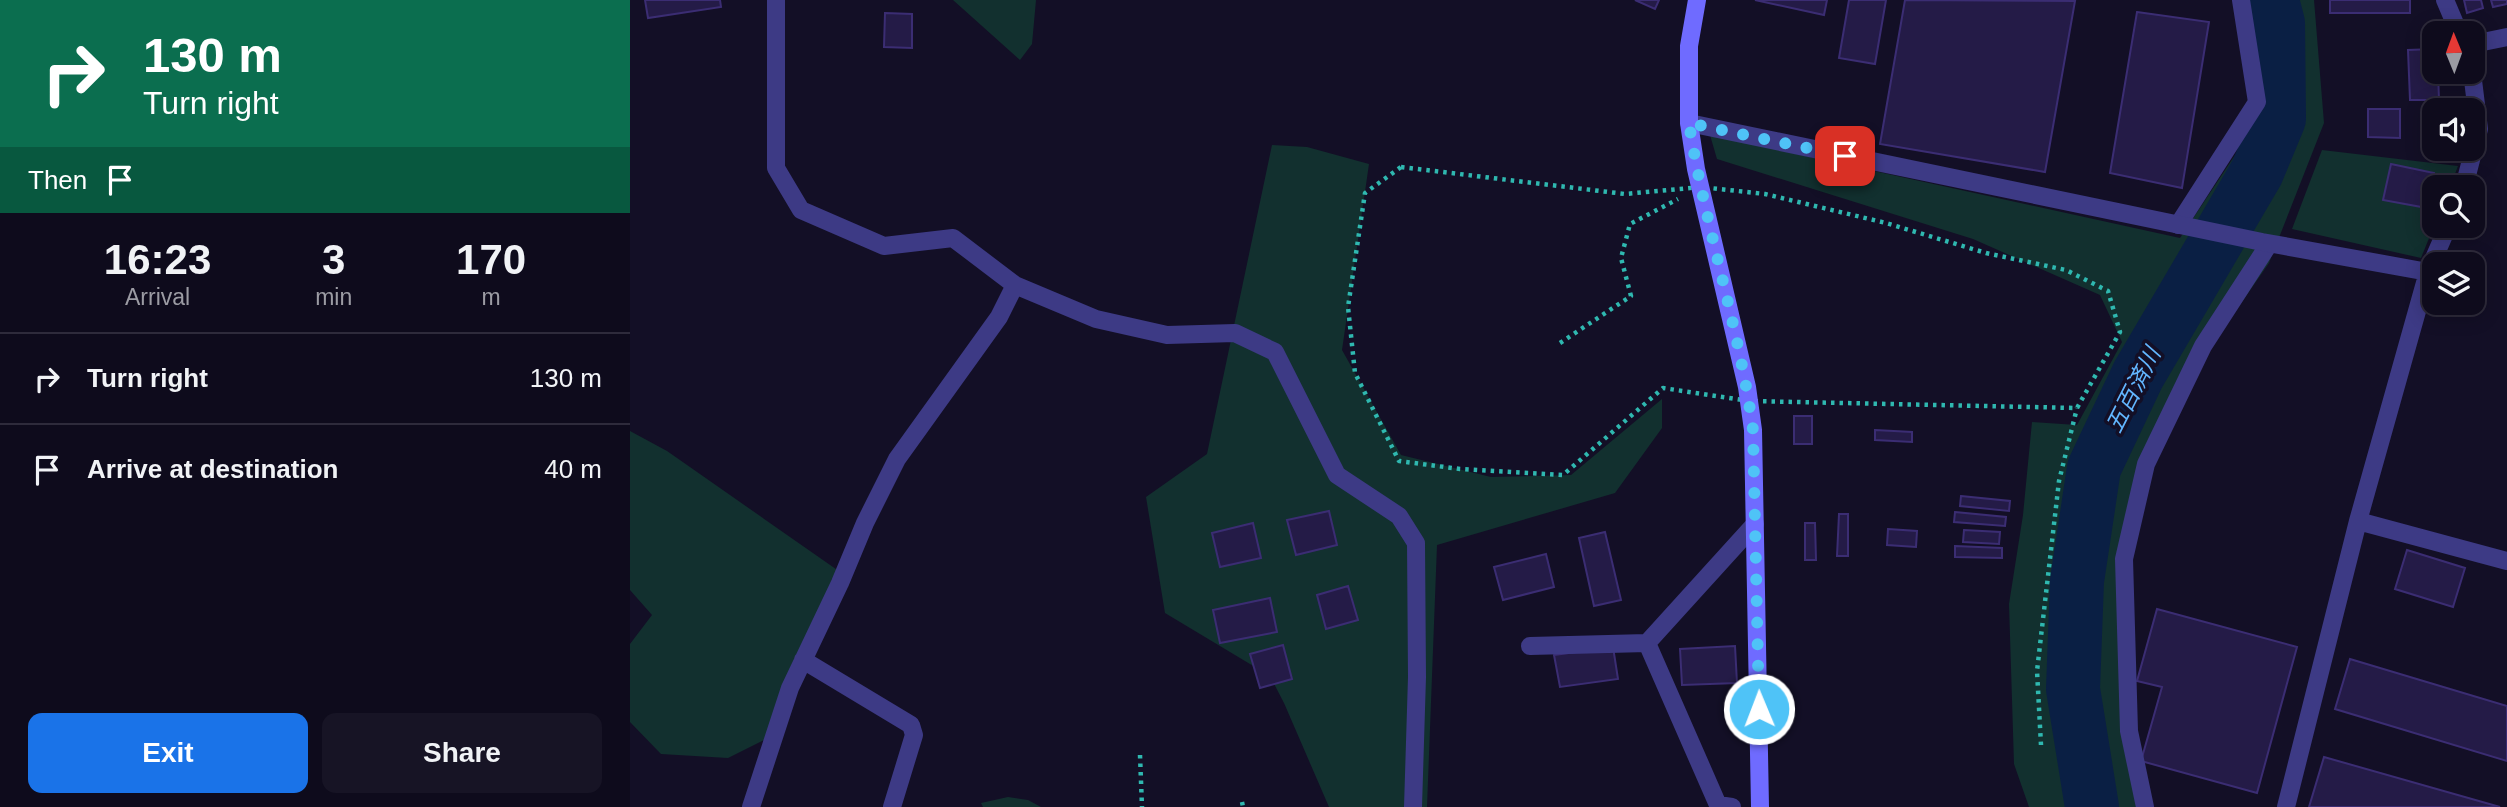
<!DOCTYPE html>
<meta charset="utf-8">
<style>
body{margin:0;font-family:Helvetica,"Noto Sans JP",sans-serif;background:#171425;color:#f1f3f6;height:100vh;display:flex;flex-direction:column;font-size:26px;white-space:nowrap}
*{box-sizing:border-box;margin:0}
p{font-size:23px;color:#9b9ba3}
.icon{flex:none;width:38px;height:38px;fill:none;stroke:currentColor;stroke-width:2;stroke-linecap:round;stroke-linejoin:round}
.map{position:relative;flex:1;overflow:hidden}
.panel{display:flex;flex-direction:column;background:#0e0b1c;width:630px}
.panel>*{flex:none}
.banner{background:#0b6e4f;color:#fff;overflow:hidden}
.needle{width:46px;rotate:359deg}
.fabs{position:absolute;left:1792px;top:21px;display:grid;gap:14px}
.fabs a{display:grid;place-items:center;width:63px;height:63px;border-radius:14px;background:#0e0b1c;box-shadow:0 4px 18px #0003,0 0 0 2px #2e2b3b;font-size:35px}
.pin{position:absolute;display:grid;place-items:center;width:60px;height:60px;color:#fff;margin:-30px;border-radius:14px;box-shadow:0 4px 10px #0006}
.me{position:absolute;width:77px;margin:-38px;rotate:359deg;stroke-linejoin:round;filter:drop-shadow(0 0 5px #0008)}
.turn{display:flex;align-items:center;gap:24px;height:147px;padding:0 28px;font-size:32px}
.turn .icon{width:91px;height:91px;stroke-width:2.5}
.turn b{display:block;font-size:49px;line-height:60px}
.then{display:flex;align-items:center;height:66px;padding:0 28px;background:#0003;gap:14px;font-size:26px}
.eta{display:flex;justify-content:space-evenly;align-items:center;height:119px;text-align:center}
.eta b{font-size:42px;font-weight:700;line-height:49px}
.cta{display:flex;gap:14px;margin-top:auto;padding:14px 28px}
.cta a{flex:1;height:80px;border-radius:14px;background:#1a73e8;color:#fff;font-size:28px;font-weight:700;line-height:80px;text-align:center}
.cta a+a{background:#171425;color:#f1f3f6}
ul{padding:0;list-style:none}
li{display:flex;align-items:center;gap:21px;height:91px;padding:0 28px;border-top:2px solid #2e2b3b}
li div{flex:1}
li b{display:block;font-size:26px}
li em{font-style:normal}
main{display:flex;flex:1;min-height:0}
.map>svg:first-child{display:block}
.green{fill:#12302f}
.lines{fill:none;stroke-linecap:round;stroke-linejoin:round}
.river{stroke:#0a1f44;stroke-width:54}
.building{fill:#241b47;stroke:#3b2d73;stroke-width:2}
.path{stroke:#2fb8b0;stroke-width:4.5;stroke-dasharray:3.5 5;stroke-linecap:butt}
.lane{stroke:#3d3a85;stroke-width:18}
.street{stroke:#3d3a85;stroke-width:18}
.secondary{stroke:#6f6bff;stroke-width:18}
.route{stroke:#4fc3f7;stroke-width:12;stroke-dasharray:0 21.6}
.labels{text-anchor:middle;dominant-baseline:central;stroke-width:7;stroke-linejoin:round;paint-order:stroke}
.water-label{font-size:23px;font-style:italic;fill:#62b6ff;stroke:#130f26}
</style>
<main>
<section class="panel">
<div class="banner">
<div class="turn"><svg class="icon" aria-label="right" viewBox="0 0 24 24"><path d="M7 20v-9h11M14 6l5 5-5 5"/></svg><div><b>130 m</b>Turn right</div></div>
<div class="then">Then<svg class="icon" aria-label="arrive" viewBox="0 0 24 24"><path d="M6 21V4h12l-3 4 3 4H6"/></svg></div>
</div>
<div class="eta">
<div><b>16:23</b><p>Arrival</p></div>
<div><b>3</b><p>min</p></div>
<div><b>170</b><p>m</p></div>
</div>
<ul>
<li><svg class="icon" aria-label="right" viewBox="0 0 24 24"><path d="M7 20v-9h11M14 6l5 5-5 5"/></svg><div><b>Turn right</b></div><em>130 m</em></li>
<li><svg class="icon" aria-label="arrive" viewBox="0 0 24 24"><path d="M6 21V4h12l-3 4 3 4H6"/></svg><div><b>Arrive at destination</b></div><em>40 m</em></li>
</ul>
<div class="cta"><a>Exit</a><a>Share</a></div>
</section>
<div class="map">
<svg width="1877" height="807" viewBox="0 0 1877 807">
<rect width="100%" height="100%" fill="#130f26"/>
<path class="green" d="M323,0H406L402,44L390,60Z
M1623,0H1684L1694,123L1639,263L1529,421L1503,506L1492,691L1515,807H1399L1384,764L1379,604L1393,515L1402,422L1447,425L1492,342L1470,295L1343,239L1087,159L1080,135L1550,238L1625,125V7Z
M642,145L677,147L739,164L712,350L771,455L861,477L941,475L1032,399V428L985,493L807,545L797,807H699L654,703L640,676L535,613L516,497L577,454Z
M1692,150L1828,166L1820,187H1804V226L1791,258L1662,229Z
M0,431L37,451L213,574L136,739L98,758L31,754L0,722V644L22,615L0,590Z
M378,797L398,800L411,807H353L351,803Z"/>
<g class="lines">
<path class="river" d="M1462,807L1443,689L1447,581L1464,468L1508,375L1627,172L1649,119L1648,23L1642,0"/>
</g>
<path class="building" d="M15,0H90L91,7L18,18Z
M1005,0H1029L1025,9Z
M1125,0H1197L1194,15Z
M1219,0H1256L1245,64L1209,58Z
M1275,0L1445,1L1415,172L1250,144Z
M1700,0H1780V13H1700Z
M1834,0H1851L1853,8L1837,13Z
M1861,0H1877V4L1863,7Z
M1507,12L1579,22L1552,188L1480,173Z
M255,13L282,14V48L254,47Z
M1804,49V72H1808L1809,100H1780L1778,50Z
M1738,109H1770V138L1738,137Z
M1761,164L1804,173L1797,208L1753,200Z
M1164,416H1182V444H1164Z
M1245,430L1282,432V442L1245,440Z
M1331,496L1380,501L1379,511L1330,506Z
M699,511L707,545L666,555L657,520Z
M1325,512L1376,517L1375,526L1324,522Z
M1209,514H1218V556H1207Z
M623,523L631,558L590,567L582,533Z
M1175,523H1185L1186,560H1175Z
M1258,529L1287,531L1286,547L1257,545Z
M1334,530L1370,532L1369,544L1333,542Z
M975,532L991,600L964,606L949,538Z
M1325,546L1372,548V558L1325,557Z
M1777,550L1835,568L1823,607L1765,589Z
M916,554L924,587L873,600L864,567Z
M718,586L728,620L696,629L687,595Z
M640,598L647,632L590,643L583,610Z
M1527,609L1667,647L1627,793L1511,761L1532,687L1507,681Z
M653,645L662,679L630,688L620,654Z
M1105,646L1107,683L1052,685L1050,649Z
M983,647L988,679L930,687L924,655Z
M1720,659L1877,706V761L1705,709Z
M1694,757L1870,807H1679Z"/>
<g class="lines">
<path class="path" d="M771,167L995,194L1071,187L1135,194L1256,223L1356,253L1436,270L1478,291L1490,332L1447,408L1119,401L1033,388L933,475L830,469L769,461L725,373L718,307L735,193Z
M930,343L1001,296L991,258L1000,224L1048,199
M1411,745L1407,671L1429,481L1447,408
M510,755L512,807
M612,802L613,807"/>
<path class="lane" d="M1843,44L1877,37
M1548,225L1627,102L1611,0
M900,646L1017,643
M1102,807L1088,805L1017,643L1125,524
M1515,807L1499,731L1494,559L1516,464L1573,346L1639,244"/>
<path class="street" d="M146,0V168L171,210L254,246L323,238L385,285L466,319L537,335L605,333L645,352L707,475L769,516L786,543L787,677L783,807
M1815,0L1829,33
M1059,123L1632,242L1798,272
M1834,187L1849,129L1842,72
M1728,521L1877,561
M173,660L281,725L284,735L262,807
M121,807L160,688L210,583L235,523L267,459L369,317L385,285
M1656,807L1728,521L1798,272L1818,226"/>
<path class="secondary" d="M1067,0L1059,46V123L1066,169L1117,387L1123,430L1130,807"/>
</g>
<g class="lines">
<path class="route" d="M1129,709L1123,430C1109,326 1075,226 1059,123L1215,156"/>
</g>
<g class="labels">
<g class="water-label">
<text transform="translate(1503 390) rotate(-63)">五百済川</text>
</g>
</g>
</svg>
<div class="fabs">
<a><svg class="needle" viewBox="-14 -14 28 28"><path d="M0-13l5 13h-10z" fill="#e53935"/><path d="M0 13l5-13h-10z" fill="#9b9ba3"/></svg></a>
<a><svg class="icon" aria-label="sound" viewBox="0 0 24 24"><path d="M4 9h4l5-4v14l-5-4H4zM17 9q2 3 0 6"/></svg></a>
<a><svg class="icon" aria-label="search" viewBox="0 0 24 24"><circle cx="10" cy="10" r="6"/><path d="M15 15l6 6"/></svg></a>
<a><svg class="icon" aria-label="layers" viewBox="0 0 24 24"><path d="M12 4l9 5-9 5-9-5zM3 14l9 5 9-5"/></svg></a>
</div>
<div class="pin" style="left:1215px;top:156px;background:#d93025"><svg class="icon" aria-label="arrive" viewBox="0 0 24 24"><path d="M6 21V4h12l-3 4 3 4H6"/></svg></div>
<svg class="me" style="left:1129px;top:709px" viewBox="-20 -20 40 40"><circle r="17" fill="#4fc3f7" stroke="#fff" stroke-width="3"/><path d="M0-11L8 9 0 5-8 9z" fill="#fff"/></svg>
</div>
</main>
